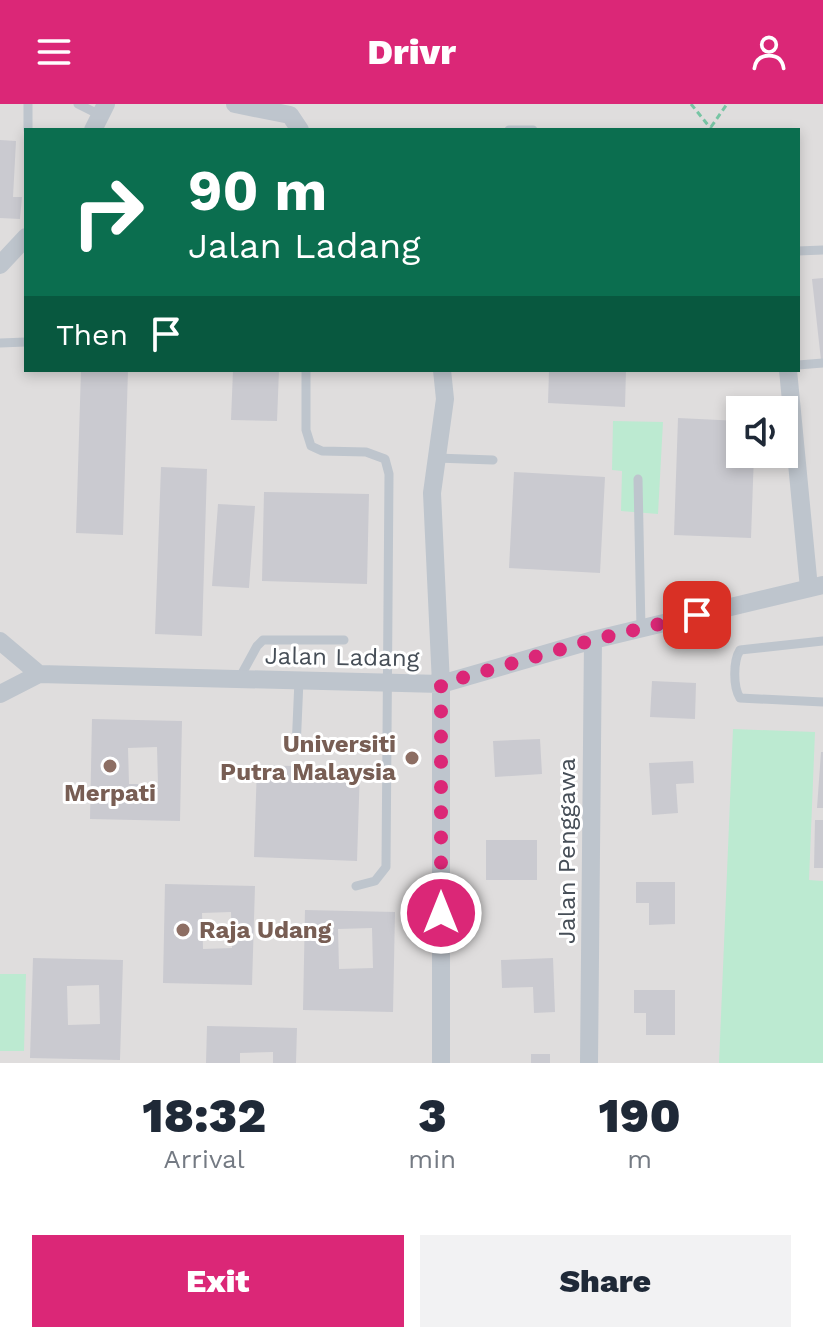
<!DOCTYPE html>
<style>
body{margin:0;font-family:"Work Sans",sans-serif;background:#f2f2f3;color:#1f2937;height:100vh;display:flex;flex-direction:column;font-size:30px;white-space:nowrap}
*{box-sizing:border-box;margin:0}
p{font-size:26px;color:#747a83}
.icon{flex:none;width:44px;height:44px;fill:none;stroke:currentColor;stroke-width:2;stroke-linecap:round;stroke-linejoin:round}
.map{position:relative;height:959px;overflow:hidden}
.sheet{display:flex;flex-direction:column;background:#fff;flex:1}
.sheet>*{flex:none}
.banner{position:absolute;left:24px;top:24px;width:776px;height:244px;border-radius:0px;box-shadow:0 4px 12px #0003;background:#0b6e4f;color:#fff;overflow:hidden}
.buttons{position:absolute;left:726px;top:292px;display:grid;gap:16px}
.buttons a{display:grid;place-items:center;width:72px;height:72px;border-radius:0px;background:#fff;box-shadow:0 4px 12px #0003;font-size:40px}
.pin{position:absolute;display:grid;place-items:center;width:68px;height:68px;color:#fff;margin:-34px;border-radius:16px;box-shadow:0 4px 12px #0006}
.me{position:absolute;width:88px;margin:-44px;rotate:0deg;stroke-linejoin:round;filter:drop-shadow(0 0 6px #0008)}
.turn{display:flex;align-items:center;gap:28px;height:168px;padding:0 32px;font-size:36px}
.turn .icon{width:104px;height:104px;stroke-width:2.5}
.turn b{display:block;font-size:56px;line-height:68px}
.then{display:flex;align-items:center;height:76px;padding:0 32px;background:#0003;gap:16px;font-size:30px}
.eta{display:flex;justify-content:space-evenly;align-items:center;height:136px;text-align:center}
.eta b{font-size:48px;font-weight:800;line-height:56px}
.action{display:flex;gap:16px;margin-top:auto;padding:16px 32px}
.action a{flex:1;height:92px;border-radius:0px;background:#db2777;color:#fff;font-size:32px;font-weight:800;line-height:92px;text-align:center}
.action a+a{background:#f2f2f3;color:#1f2937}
header{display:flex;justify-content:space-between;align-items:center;height:104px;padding:0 32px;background:#db2777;color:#fff;font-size:36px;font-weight:800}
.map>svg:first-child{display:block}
.education{fill:#dfdddd;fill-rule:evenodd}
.green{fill:#bcead1}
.building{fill:#cacad0;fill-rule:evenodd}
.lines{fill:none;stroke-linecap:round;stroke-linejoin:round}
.path{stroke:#77c5a4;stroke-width:3;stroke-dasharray:6 4;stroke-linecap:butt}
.service{stroke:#bec5cd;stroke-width:9}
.minor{stroke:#bec5cd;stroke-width:18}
.route{stroke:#db2777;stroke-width:14;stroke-dasharray:0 25.2}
.education-dot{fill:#8d6e63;stroke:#fff;stroke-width:3}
.labels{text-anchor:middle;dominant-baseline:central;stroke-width:6;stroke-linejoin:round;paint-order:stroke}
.street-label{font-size:24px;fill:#464e57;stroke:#fff}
.education-label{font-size:24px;font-weight:bold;fill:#785e54;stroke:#fff;text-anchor:end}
</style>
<header><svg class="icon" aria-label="menu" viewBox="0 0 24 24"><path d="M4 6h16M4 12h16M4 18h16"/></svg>Drivr<svg class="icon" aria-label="person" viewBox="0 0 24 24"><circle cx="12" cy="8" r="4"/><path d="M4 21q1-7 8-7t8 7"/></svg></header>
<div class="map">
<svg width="823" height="959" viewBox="0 0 823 959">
<rect width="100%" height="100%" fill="#eeeceb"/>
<path class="education" d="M0,0H823V959H0ZM26,26H798V266H26ZM740,306H784V350H740Z"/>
<path class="green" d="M613,317L663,318L658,410L621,407L622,367L612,366Z
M733,625L815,628L809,776L823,777V959H719Z
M0,870H26L24,947H0Z"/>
<path class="building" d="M0,36L16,37L13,93H22L20,115L0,114Z
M823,174V256H821L812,175Z
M81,266H128L123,431L76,429Z
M233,266H279L277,317L231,316Z
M549,266H626L625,303L548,299Z
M678,314L740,317V350H754L751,434L674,431Z
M161,363L207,365L202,532L155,530Z
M514,368L605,373L600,469L509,464Z
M264,388L369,390L367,480L262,477Z
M218,400L255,402L249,484L212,482Z
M652,577L696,579L695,615L650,613Z
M92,615L182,617L180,717L90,715ZM157,643L158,680H129L128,644Z
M540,635L542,670L495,673L493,637Z
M821,648H823V704H817Z
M693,657L694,679L676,680L678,709L652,711L649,659Z
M257,661L360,664L357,757L254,753Z
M815,716H823V764H814Z
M486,736H537V776H486Z
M636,778H675V820L649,821V799H636Z
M165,780L255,782L252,881L163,879ZM231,808L232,844L203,845L202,809Z
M305,806L395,808L393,908L303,906ZM372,824L373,864L339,865L338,825Z
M33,854L123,856L120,956L30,954ZM99,881L100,920L68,921L67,882Z
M553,854L555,908L534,909L533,883L502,884L501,856Z
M634,886H675V931H646V909H634Z
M207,922L297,924L296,959H273V948L240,949V959H206Z
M531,950H550V959H531Z"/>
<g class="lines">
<path class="path" d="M691,0L712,26
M711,23L727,0"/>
<path class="service" d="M78,0L100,11
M28,26V0
M509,26H533
M798,147L823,146
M0,239L26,238
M798,261L823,259
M306,266V326L311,342L322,347L366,348L385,355L389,370L386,763L375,777L356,782
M436,354L493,356
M638,375L641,525
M823,537L740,546C733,557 733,583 740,594L823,598
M239,575L257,542L263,536H344
M296,645L299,576"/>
<path class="minor" d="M235,0L290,11L300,26
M93,26L106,0
M0,161L26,133
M788,266L809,484
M0,537L39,570
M0,590L39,570L441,580L593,536L823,481
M441,959V580L432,389L445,295L442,266
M589,959L593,536"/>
</g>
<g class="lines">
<path class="route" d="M441,809V580L593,536L697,511"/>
</g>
<g class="education-dot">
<circle cx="412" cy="654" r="8"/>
<circle cx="110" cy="662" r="8"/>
<circle cx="183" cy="826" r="8"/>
</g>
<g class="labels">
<g class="street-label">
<text transform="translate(342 553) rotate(1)">Jalan Ladang</text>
<text transform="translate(567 747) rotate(-90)">Jalan Penggawa</text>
</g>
<g class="education-label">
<text x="396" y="640">Universiti<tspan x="396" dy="28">Putra Malaysia</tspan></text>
<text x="110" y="689" text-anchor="middle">Merpati</text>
<text x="199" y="826" text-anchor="start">Raja Udang</text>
</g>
</g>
</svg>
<div class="buttons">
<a><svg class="icon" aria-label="sound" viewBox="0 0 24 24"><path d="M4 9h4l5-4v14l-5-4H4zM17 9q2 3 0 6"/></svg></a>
</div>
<div class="pin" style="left:697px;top:511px;background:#d93025"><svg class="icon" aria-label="arrive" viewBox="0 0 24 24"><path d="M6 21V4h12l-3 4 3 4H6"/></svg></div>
<svg class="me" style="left:441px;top:809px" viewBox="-20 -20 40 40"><circle r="17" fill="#db2777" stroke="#fff" stroke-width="3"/><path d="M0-11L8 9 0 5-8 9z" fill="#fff"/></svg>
<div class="banner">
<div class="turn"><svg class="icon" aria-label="right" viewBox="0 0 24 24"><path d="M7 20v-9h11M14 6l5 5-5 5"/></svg><div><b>90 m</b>Jalan Ladang</div></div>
<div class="then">Then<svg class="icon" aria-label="arrive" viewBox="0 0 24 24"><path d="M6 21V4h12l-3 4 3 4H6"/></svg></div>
</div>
</div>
<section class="sheet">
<div class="eta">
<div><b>18:32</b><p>Arrival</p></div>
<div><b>3</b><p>min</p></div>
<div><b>190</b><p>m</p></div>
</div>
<div class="action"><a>Exit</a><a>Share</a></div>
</section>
